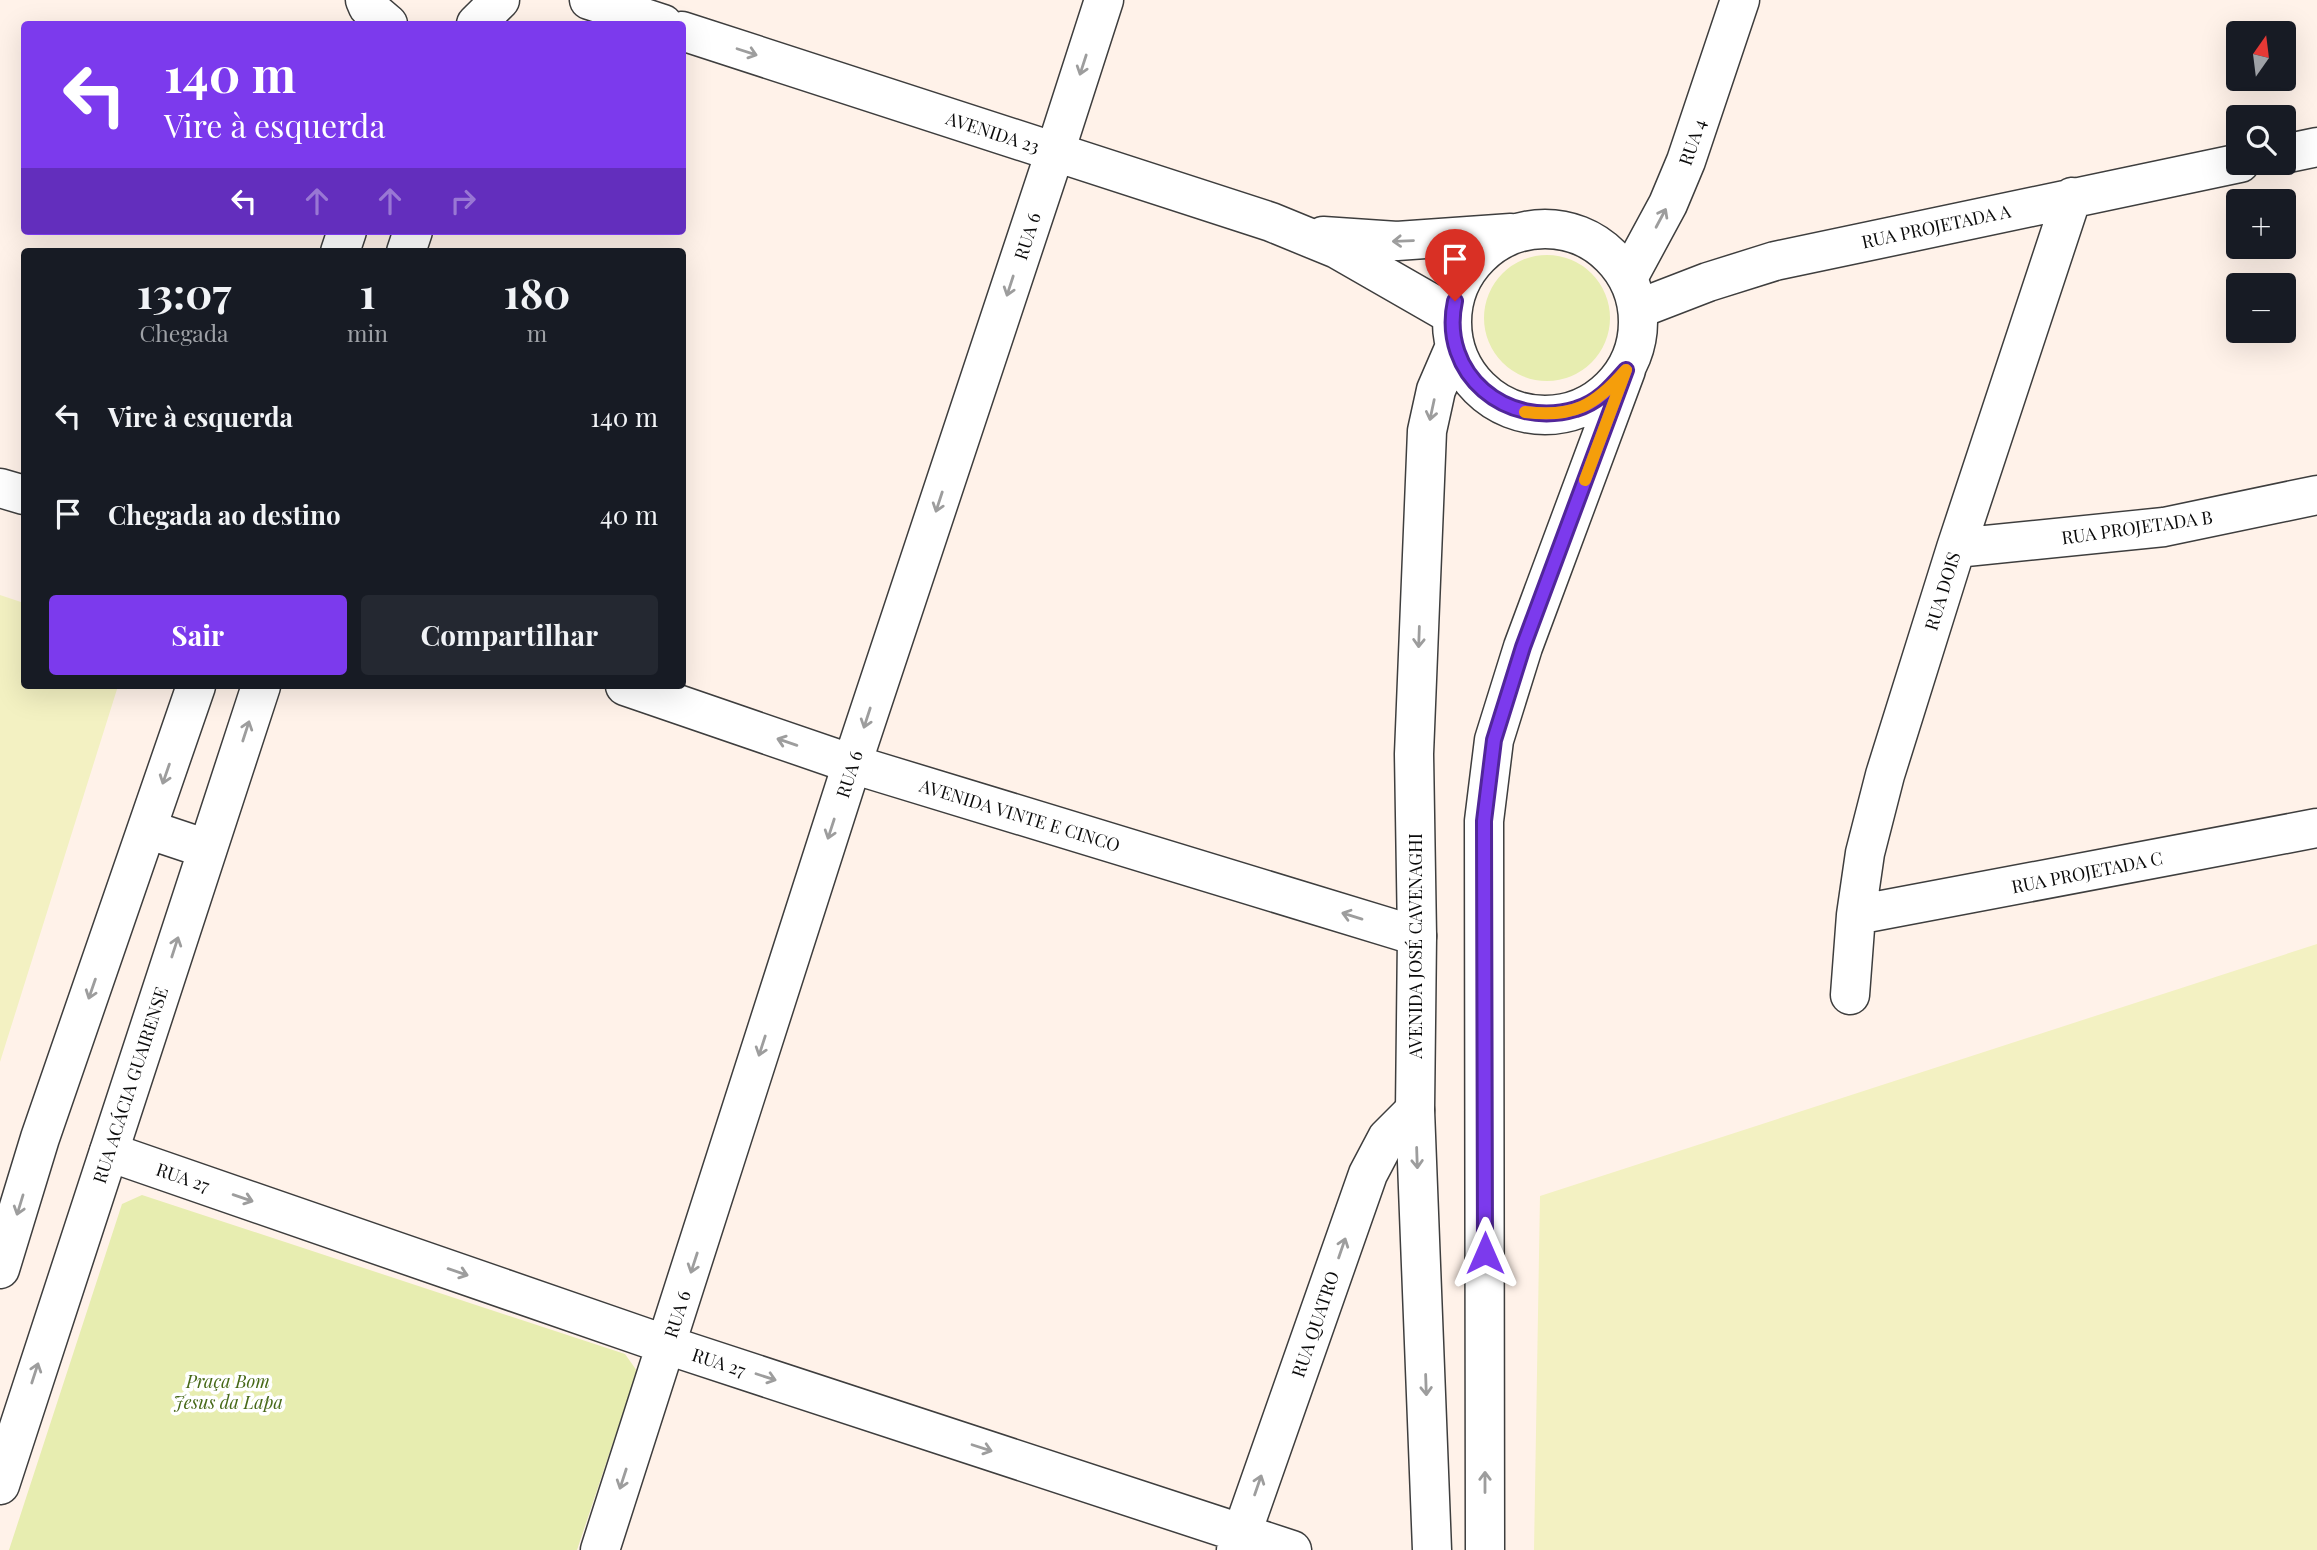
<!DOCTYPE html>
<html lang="pt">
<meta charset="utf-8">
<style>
body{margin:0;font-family:"Playfair Display",serif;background:#242831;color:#f1f3f6;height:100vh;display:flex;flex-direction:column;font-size:26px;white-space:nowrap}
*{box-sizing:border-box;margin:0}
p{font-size:23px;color:#9ea1a6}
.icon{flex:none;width:38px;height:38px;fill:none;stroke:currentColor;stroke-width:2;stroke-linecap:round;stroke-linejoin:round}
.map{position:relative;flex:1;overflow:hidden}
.side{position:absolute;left:21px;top:248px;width:665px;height:441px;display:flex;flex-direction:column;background:#171b24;border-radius:7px;box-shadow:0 7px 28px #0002}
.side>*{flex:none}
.banner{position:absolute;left:21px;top:21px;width:665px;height:214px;border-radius:7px;box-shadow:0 7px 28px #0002;background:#7c3aed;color:#fff;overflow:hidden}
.needle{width:46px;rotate:14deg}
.fabs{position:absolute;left:2226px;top:21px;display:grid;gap:14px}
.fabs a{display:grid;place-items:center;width:70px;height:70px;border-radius:7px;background:#171b24;box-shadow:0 7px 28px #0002;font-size:35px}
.pin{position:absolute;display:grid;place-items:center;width:60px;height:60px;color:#fff;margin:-72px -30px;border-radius:50% 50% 50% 0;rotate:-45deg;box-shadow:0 0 7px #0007}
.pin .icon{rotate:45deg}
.me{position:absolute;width:77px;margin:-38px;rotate:0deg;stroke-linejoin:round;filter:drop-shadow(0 0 5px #0008)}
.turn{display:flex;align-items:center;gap:24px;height:147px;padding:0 28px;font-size:32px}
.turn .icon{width:91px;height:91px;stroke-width:2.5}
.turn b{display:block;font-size:49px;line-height:60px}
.lanes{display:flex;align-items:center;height:66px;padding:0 28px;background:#0003;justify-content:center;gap:35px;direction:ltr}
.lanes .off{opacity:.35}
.eta{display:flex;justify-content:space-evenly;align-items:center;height:119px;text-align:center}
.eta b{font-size:42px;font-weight:700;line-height:49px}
.cta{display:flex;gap:14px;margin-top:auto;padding:14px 28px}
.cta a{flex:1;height:80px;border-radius:7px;background:#7c3aed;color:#fff;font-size:28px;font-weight:700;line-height:80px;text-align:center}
.cta a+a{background:#242831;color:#f1f3f6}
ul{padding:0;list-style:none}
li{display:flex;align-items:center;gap:21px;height:98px;padding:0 28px}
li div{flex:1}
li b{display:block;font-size:26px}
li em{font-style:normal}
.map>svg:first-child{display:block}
.green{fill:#e7edb0}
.pitch{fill:#f3f1c2}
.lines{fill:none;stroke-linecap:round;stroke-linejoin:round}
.minor-casing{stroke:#3e3e3e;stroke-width:41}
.tertiary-casing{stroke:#3e3e3e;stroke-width:41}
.minor{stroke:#fff;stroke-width:38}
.tertiary{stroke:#fff;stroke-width:38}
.oneway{stroke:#9d9d9d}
.route-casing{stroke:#51269a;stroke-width:18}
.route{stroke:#7c3aed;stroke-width:12}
.slow{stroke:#f59e0b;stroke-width:12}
.labels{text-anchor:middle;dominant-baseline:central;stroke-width:7;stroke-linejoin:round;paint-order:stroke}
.street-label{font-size:18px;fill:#0b0b0b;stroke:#fff}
.park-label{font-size:18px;font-style:italic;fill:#466817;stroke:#fff}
</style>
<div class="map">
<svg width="2317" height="1550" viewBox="0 0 2317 1550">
<rect width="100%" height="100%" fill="#fff2e9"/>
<path class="green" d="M1484 318a63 63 0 1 1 126 0a63 63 0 1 1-126 0Z
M142,1195L625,1354L637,1371L577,1550H9L122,1204Z"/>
<path class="pitch" d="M0,595L24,603V686H118L0,1062Z
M2317,944V1550H1534L1540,1196Z"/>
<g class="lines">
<defs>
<path id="minor" d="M1055,152L1104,0
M2284,154L2317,147
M1628,278L1668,204L1686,161L1740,0
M1638,309L1708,282L1775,261L2240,163
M0,488L24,495
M1956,548L2164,527L2317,495
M1856,915L2317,828
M1850,995L1856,915L1865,853L1885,775L1956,548L2072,197
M109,1152L667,1345L1292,1550
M600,1550L852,764L1417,936
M1236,1550L1368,1174L1387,1138L1415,1110"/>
<path id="tertiary" d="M365,0L368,7L388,24
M589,0L663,24
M476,24L500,0
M682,31L1271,222L1337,249L1452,315
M1452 322a93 93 0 1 1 186 0a93 93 0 1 1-186 0Z
M1323,236L1397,241L1511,233
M340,252L347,231
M406,252L413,231
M625,686L852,764L1055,152
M147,829L207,849
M0,1269L40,1138L196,686
M0,1485L261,686
M1432,1550L1415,1110L1417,936L1414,754L1427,431L1436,390L1455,346
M1485,1550L1484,821L1494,740L1523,647L1626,370"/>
</defs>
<use href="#minor" class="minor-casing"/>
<use href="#tertiary" class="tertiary-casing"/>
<use href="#minor" class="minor"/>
<use href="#tertiary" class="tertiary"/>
</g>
<defs><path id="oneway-shaft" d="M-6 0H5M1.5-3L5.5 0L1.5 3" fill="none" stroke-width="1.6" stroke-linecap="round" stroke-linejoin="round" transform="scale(1.75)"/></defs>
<g class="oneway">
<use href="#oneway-shaft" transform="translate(747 52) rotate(18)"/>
<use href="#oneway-shaft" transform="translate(1083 65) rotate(108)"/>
<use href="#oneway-shaft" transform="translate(1661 218) rotate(-62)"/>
<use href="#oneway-shaft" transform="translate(1403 241) rotate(178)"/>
<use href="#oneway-shaft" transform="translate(1010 286) rotate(108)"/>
<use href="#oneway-shaft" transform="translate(1432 410) rotate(102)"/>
<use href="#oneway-shaft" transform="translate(939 502) rotate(108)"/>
<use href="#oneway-shaft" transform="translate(1419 637) rotate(92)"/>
<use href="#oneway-shaft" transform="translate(867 718) rotate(108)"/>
<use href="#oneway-shaft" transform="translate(246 731) rotate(-72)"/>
<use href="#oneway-shaft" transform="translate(787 742) rotate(-161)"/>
<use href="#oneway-shaft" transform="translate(166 774) rotate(109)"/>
<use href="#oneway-shaft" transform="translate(831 829) rotate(108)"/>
<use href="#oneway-shaft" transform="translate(1352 916) rotate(-163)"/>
<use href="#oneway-shaft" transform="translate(175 947) rotate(-72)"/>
<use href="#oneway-shaft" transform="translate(92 989) rotate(109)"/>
<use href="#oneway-shaft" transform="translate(762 1046) rotate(108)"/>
<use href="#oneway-shaft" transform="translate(1417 1158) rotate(88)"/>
<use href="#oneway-shaft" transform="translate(243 1198) rotate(19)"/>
<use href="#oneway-shaft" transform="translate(20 1205) rotate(107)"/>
<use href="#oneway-shaft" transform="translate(1342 1248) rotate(-71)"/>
<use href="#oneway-shaft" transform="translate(694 1263) rotate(108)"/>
<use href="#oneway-shaft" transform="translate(458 1272) rotate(19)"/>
<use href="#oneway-shaft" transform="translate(35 1373) rotate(-72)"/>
<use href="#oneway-shaft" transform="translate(766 1377) rotate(18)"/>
<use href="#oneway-shaft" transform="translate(1426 1385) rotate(88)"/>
<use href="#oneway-shaft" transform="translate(982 1448) rotate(18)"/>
<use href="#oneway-shaft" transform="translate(623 1479) rotate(108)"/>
<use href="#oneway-shaft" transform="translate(1485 1482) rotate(-90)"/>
<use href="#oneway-shaft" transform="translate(1258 1485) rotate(-71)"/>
</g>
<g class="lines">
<defs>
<path id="route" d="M1455,301C1439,374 1507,430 1576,409C1598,403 1612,386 1626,370L1523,647L1494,740L1484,821L1485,1253"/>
</defs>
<use href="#route" class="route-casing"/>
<use href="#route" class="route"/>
<path class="slow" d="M1525,412C1573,418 1595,406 1626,370L1585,480"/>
</g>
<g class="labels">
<g class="street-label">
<text transform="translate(993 132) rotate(18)">AVENIDA 23</text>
<text transform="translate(1692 142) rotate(-71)">RUA 4</text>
<text transform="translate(1936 226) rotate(-12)">RUA PROJETADA A</text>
<text transform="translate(1027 236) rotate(-72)">RUA 6</text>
<text transform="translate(2137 527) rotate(-8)">RUA PROJETADA B</text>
<text transform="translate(1942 591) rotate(-73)">RUA DOIS</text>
<text transform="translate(849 774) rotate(-72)">RUA 6</text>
<text transform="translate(1020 815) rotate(17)">AVENIDA VINTE E CINCO</text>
<text transform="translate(2087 872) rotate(-11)">RUA PROJETADA C</text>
<text transform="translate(1415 946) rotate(-90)">AVENIDA JOSÉ CAVENAGHI</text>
<text transform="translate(130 1085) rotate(-72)">RUA ACÁCIA GUAIRENSE</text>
<text transform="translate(183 1177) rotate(19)">RUA 27</text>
<text transform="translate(677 1314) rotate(-72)">RUA 6</text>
<text transform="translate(1315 1324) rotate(-71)">RUA QUATRO</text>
<text transform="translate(719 1362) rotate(18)">RUA 27</text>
</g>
<g class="park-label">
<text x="228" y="1381">Praça Bom<tspan x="228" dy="21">Jesus da Lapa</tspan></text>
</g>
</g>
</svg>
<div class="fabs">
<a><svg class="needle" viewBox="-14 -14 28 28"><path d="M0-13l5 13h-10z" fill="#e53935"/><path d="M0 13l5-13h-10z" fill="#9ea1a6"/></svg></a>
<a><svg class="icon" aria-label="search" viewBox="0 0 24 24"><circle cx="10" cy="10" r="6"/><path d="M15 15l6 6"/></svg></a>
<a>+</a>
<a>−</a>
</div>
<div class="pin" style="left:1455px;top:301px;background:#d93025"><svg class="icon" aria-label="arrive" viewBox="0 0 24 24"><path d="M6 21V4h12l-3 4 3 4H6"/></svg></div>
<svg class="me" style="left:1485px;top:1253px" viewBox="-20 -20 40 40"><path d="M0-17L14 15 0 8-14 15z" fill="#7c3aed" stroke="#fff" stroke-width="4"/></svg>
<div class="banner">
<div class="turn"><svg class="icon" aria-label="left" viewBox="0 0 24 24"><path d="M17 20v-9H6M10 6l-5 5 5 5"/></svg><div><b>140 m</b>Vire à esquerda</div></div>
<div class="lanes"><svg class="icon" aria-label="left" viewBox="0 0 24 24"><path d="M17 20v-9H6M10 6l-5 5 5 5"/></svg><svg class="icon off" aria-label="ahead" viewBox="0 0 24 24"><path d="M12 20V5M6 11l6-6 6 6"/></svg><svg class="icon off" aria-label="ahead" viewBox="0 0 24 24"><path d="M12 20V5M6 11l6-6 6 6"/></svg><svg class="icon off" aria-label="right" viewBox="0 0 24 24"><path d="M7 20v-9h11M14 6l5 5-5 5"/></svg></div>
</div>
<section class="side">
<div class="eta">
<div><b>13:07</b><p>Chegada</p></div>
<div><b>1</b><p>min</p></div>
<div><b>180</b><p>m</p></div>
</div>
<ul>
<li><svg class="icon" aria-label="left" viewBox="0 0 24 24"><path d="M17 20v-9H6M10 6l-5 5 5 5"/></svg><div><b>Vire à esquerda</b></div><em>140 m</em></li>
<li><svg class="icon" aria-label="arrive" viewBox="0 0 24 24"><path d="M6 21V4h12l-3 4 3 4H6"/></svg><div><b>Chegada ao destino</b></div><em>40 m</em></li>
</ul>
<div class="cta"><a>Sair</a><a>Compartilhar</a></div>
</section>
</div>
